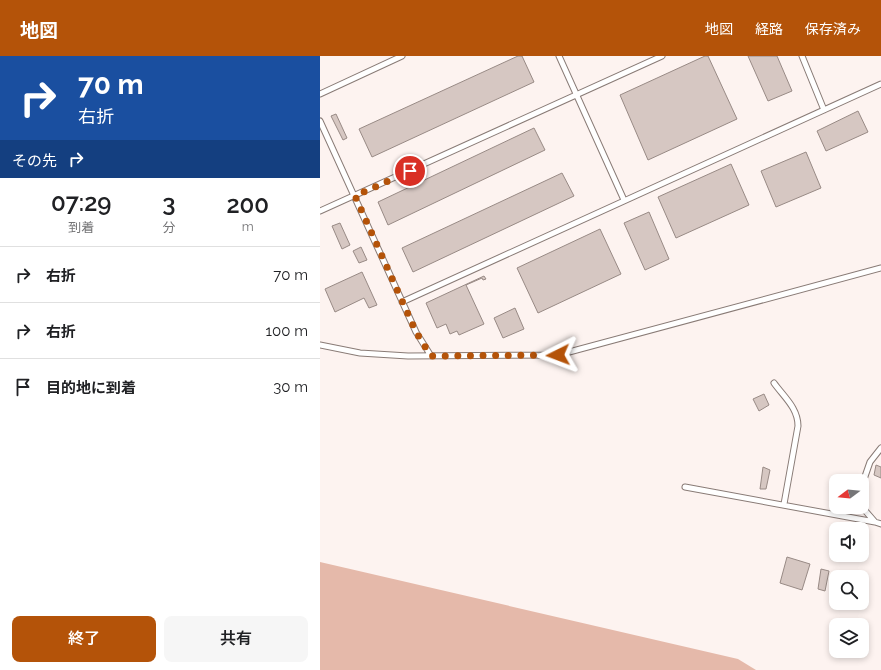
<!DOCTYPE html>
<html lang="ja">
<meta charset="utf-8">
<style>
body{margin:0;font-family:Raleway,"Noto Sans JP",sans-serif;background:#f6f6f6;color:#202124;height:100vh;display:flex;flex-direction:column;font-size:15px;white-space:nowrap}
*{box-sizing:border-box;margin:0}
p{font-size:13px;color:#757577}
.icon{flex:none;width:22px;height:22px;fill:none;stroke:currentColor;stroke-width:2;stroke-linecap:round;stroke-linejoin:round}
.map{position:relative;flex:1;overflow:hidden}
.panel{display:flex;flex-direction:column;background:#fff;width:320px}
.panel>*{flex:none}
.top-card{background:#1a4fa0;color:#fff;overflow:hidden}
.needle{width:26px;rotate:254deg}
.controls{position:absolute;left:509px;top:418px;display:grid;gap:8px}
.controls a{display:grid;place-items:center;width:40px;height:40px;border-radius:8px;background:#fff;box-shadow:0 2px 6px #0003;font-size:20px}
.pin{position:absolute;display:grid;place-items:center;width:34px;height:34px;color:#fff;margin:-17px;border:2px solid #fff;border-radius:50%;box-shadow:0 1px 4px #0007}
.me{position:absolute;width:44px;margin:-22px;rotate:267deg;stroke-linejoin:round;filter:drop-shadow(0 0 3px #0008)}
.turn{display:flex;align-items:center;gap:14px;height:84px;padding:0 12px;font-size:18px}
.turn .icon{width:52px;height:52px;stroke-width:2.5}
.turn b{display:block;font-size:28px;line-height:34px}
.then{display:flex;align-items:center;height:38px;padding:0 12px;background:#0003;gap:8px;font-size:15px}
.eta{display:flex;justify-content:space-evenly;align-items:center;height:68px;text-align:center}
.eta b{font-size:24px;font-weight:600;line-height:28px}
.primary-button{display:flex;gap:8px;margin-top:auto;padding:8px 12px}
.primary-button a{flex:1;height:46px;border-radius:8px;background:#b45309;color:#fff;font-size:16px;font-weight:600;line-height:46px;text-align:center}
.primary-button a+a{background:#f6f6f6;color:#202124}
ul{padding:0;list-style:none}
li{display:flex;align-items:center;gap:12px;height:56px;padding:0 12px;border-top:1px solid #e0e0e0}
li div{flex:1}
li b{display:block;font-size:15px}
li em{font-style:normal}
header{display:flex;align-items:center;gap:24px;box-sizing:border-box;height:56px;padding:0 20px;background:#b45309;color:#fff}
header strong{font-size:19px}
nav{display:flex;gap:22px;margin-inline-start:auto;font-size:14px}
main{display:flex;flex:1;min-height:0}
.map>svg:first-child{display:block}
.green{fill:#e5b9aa}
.building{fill:#d6c7c2;stroke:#988a85}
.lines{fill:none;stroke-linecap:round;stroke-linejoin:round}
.service-casing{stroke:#897b76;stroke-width:7}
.service{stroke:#fff;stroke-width:5}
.route{stroke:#b45309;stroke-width:7;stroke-dasharray:0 12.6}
</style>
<header>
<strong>地図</strong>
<nav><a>地図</a><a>経路</a><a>保存済み</a></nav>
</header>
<main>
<section class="panel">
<div class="top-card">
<div class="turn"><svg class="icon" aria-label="right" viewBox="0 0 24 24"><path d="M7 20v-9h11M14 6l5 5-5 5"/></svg><div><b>70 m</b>右折</div></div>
<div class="then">その先<svg class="icon" aria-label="right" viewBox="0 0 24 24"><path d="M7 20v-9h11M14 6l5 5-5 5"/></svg></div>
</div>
<div class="eta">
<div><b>07:29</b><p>到着</p></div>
<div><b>3</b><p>分</p></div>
<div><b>200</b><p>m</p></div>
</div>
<ul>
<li><svg class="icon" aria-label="right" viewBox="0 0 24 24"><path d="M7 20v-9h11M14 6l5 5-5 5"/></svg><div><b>右折</b></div><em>70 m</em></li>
<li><svg class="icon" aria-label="right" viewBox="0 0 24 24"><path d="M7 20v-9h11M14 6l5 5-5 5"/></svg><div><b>右折</b></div><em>100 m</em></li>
<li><svg class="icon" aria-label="arrive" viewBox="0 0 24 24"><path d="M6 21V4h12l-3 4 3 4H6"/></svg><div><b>目的地に到着</b></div><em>30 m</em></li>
</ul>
<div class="primary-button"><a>終了</a><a>共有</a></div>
</section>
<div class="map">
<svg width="561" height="614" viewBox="0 0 561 614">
<rect width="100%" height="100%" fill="#fdf3f0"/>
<path class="green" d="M0,506L418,603L436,614H0Z"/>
<path class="building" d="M198,0H202L214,26L52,101L39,73Z
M385,0H388L417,63L328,104L300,39Z
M428,0H457L472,35L448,45Z
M538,55L548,76L506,95L497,75Z
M16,58L27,82L23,84L11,60Z
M214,72L225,94L68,169L58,146Z
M486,96L501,132L456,151L441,115Z
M411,108L429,149L356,182L338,141Z
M242,117L254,140L93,216L82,192Z
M329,156L349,203L325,214L304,167Z
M20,167L30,189L22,193L12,170Z
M280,173L301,218L218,257L197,212Z
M41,191L47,204L39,207L33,195Z
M42,216L57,249L49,252L44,242L15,256L5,233Z
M164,220L166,223L163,224L162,222L146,229L164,268L139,279L137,275L130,278L126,268L117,272L106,247Z
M195,252L204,273L183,282L174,262Z
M444,338L449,349L439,355L433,343Z
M556,409L561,411V422L554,419Z
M443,411L450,414L446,433H440Z
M467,501L490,508L482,534L460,527Z
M501,513L509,515L505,535L498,533Z"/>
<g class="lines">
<defs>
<path id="service" d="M239,0L304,144
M482,0L504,54
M0,38L82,0
M0,65L96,276L111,300
M0,155L342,0
M82,246L561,28
M0,289L40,297L88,300L238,299L561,212
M454,327C464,341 478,352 478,370L464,448
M542,429L550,406L561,392
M365,431L555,466
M542,451L555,466L561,468"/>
</defs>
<use href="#service" class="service-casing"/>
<use href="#service" class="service"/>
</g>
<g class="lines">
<path class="route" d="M90,115L35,140L96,276L111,300L238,299"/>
</g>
</svg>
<div class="controls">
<a><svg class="needle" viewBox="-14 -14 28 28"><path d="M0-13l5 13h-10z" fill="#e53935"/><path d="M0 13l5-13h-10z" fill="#757577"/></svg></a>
<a><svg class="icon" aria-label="sound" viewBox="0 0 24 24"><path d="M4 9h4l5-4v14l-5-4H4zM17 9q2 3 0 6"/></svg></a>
<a><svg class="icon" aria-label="search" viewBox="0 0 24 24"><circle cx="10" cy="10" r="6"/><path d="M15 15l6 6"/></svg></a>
<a><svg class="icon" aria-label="layers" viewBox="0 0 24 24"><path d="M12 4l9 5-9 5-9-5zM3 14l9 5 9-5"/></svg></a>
</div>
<div class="pin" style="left:90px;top:115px;background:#d93025"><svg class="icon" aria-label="arrive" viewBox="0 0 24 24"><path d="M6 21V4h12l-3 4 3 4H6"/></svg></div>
<svg class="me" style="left:238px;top:299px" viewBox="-20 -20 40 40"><path d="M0-17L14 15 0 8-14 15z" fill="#b45309" stroke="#fff" stroke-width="4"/></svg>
</div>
</main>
